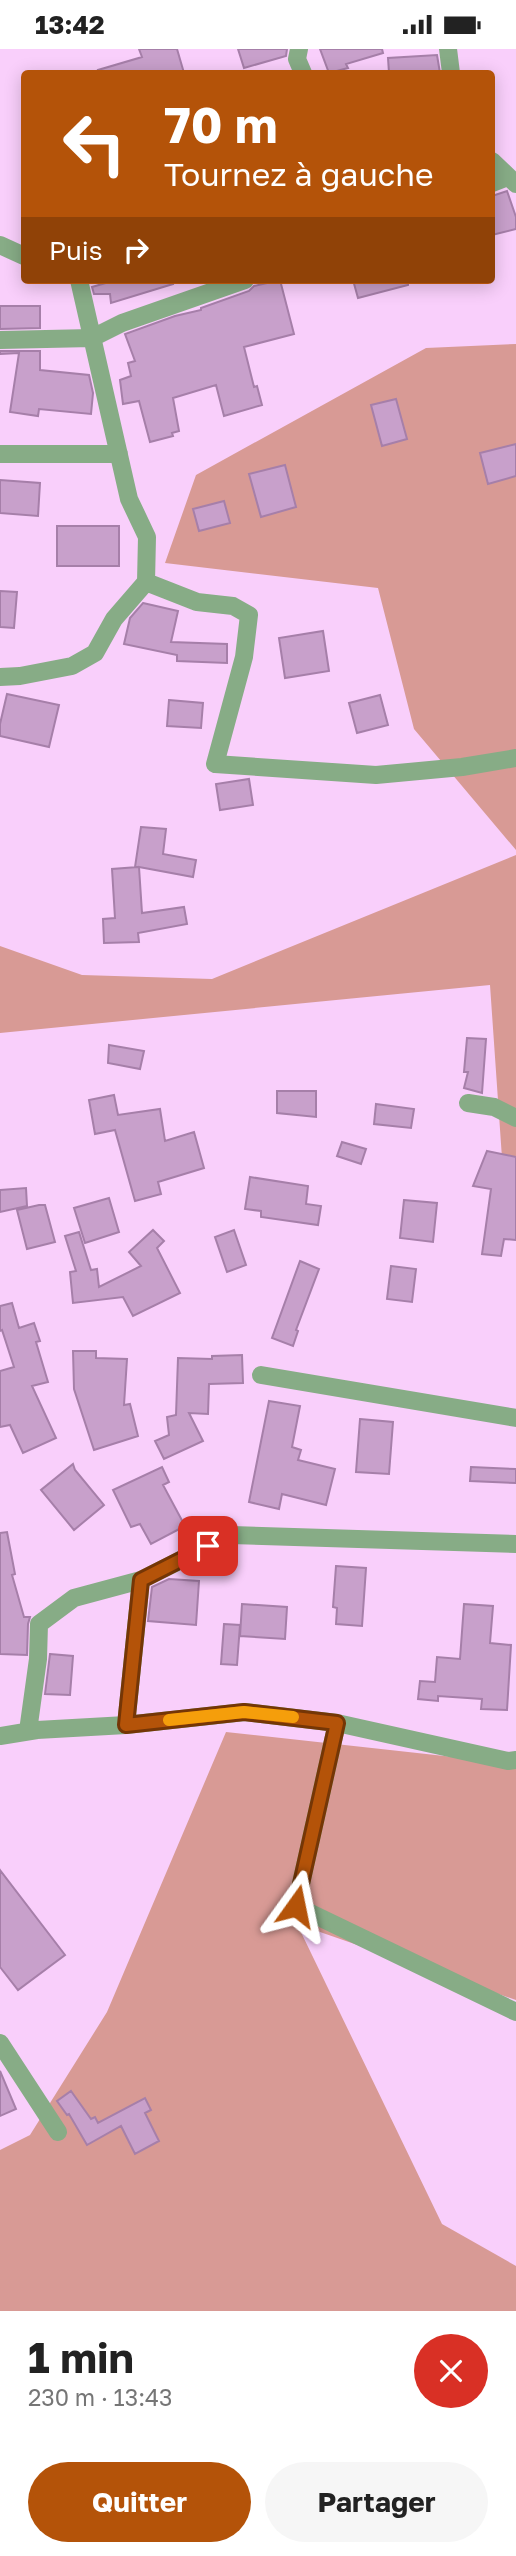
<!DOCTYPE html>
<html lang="fr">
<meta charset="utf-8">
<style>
body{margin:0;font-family:"Golos Text",sans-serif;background:#f6f6f6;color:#222;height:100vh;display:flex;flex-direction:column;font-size:26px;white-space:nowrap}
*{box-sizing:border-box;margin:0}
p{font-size:23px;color:#767676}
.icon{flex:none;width:38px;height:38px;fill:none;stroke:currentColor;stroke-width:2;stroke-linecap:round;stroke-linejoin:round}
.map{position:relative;height:2262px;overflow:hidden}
.sheet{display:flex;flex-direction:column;background:#fff;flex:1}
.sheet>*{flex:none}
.banner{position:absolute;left:21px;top:21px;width:474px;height:214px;border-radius:7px;box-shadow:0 4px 18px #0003;background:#b45309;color:#fff;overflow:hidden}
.pin{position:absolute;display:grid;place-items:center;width:60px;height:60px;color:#fff;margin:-30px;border-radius:14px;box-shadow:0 4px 10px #0006}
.me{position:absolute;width:77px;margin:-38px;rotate:12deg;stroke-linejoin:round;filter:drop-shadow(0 0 5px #0008)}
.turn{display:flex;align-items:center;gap:24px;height:147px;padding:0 28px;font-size:32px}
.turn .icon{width:91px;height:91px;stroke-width:2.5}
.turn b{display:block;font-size:49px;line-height:60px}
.then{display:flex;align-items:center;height:66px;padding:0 28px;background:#0003;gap:14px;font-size:26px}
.round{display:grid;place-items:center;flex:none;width:74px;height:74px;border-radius:37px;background:#f6f6f6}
.overview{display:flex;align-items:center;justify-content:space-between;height:119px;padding:0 28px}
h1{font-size:42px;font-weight:700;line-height:52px}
.action{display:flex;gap:14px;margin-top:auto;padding:14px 28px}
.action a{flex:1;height:80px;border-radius:42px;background:#b45309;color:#fff;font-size:28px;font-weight:700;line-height:80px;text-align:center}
.action a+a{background:#f6f6f6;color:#222}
.status{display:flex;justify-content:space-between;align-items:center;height:49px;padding:0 35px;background:#fff;direction:ltr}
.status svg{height:19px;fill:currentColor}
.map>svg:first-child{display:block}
.green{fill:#d89a95}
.building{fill:#c8a0cb;stroke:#a67fa9;stroke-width:2}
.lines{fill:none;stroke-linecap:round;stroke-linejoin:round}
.street{stroke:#87ac86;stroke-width:18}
.route-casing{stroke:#753606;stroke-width:18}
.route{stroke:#b45309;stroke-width:12}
.slow{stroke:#f59e0b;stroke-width:12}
</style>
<div class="status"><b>13:42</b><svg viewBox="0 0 49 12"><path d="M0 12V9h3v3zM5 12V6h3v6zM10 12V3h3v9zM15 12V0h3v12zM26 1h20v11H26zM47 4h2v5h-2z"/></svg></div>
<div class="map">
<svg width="516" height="2262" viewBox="0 0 516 2262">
<rect width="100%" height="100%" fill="#f9cffb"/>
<path class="green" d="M516,295V801L414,680L378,539L165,514L196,426L426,299Z
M516,806V1181H507L490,936L0,984V897L82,926L212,930Z
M226,1683L516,1715V1951L297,1875L442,2175L516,2217V2262H0V2101L30,2086L107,1963Z"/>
<path class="building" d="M139,0H177L184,24H99L98,21L142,8Z
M238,0H287L286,7L244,19Z
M320,0H382L383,4L346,15L348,19L329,24Z
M437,6L440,24H389L388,9Z
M507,142L516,168V180L492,186V147Z
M116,231H172L173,235L111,254L110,245H94L92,238Z
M280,231L294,285L244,298L254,338L257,337L262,356L224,367L216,336L173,349L179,382L172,384L173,387L150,393L139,352L123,355L120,331L131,327L128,314L135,312L125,285L175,267L201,261V259L249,242L254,237Z
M353,231H408V236L358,249Z
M0,257H40V279L0,280Z
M0,302H40V321L89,326L93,344L91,365L39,360L38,367L10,363L19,304L0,305Z
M396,350L407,390L382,397L371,356Z
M516,395V427L488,435L480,404Z
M285,416L296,458L261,468L249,425Z
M0,431L40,434L38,467L0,464Z
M224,452L230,474L199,482L193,460Z
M57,477H119V517H57Z
M0,542L17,543L14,579L0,578Z
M143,554L178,562L171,593L227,595V614L177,612V606L124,595L130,569Z
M323,582L329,622L285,629L279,589Z
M7,645L59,656L49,698L0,687V675Z
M380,646L388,676L357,684L349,654Z
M169,651L203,654L201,679L167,677Z
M249,730L253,756L220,761L216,735Z
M141,778L166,780L163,805L196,811L193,828L139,818L142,864L184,858L187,875L138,884L139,893L104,894L103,870L115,869L112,820L138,818H135Z
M467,989L486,990L482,1044L464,1039L468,1023H464Z
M109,996L144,1002L140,1020L108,1014Z
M277,1042H316V1068L277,1064Z
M114,1046L118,1066L160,1060L165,1092L194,1083L204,1119L158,1133L161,1145L135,1152L115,1081L95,1085L89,1051Z
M376,1055L414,1060L411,1079L374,1075Z
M342,1093L366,1100L361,1115L337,1107Z
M487,1102L516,1108V1191L504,1190L501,1207L482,1205L491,1140L473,1137Z
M250,1128L308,1137L306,1155L321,1157L318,1176L261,1168V1162L245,1160Z
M26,1139L27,1157L0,1163V1141Z
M109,1149L119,1183L85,1194L74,1159Z
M404,1151L437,1154L433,1193L400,1189Z
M39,1156H45L55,1193L27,1200L17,1161Z
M153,1181L164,1192L157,1199L180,1244L133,1267L123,1248L73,1254L70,1223L76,1222L65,1187L79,1183L91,1221L97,1220L99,1238L141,1217L129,1203Z
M234,1181L246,1216L227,1223L215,1188Z
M300,1212L319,1220L296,1281L298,1282L293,1297L272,1289Z
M391,1217L416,1220L412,1253L387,1250Z
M12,1254L19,1279L34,1274L40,1292L36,1293L48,1333L32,1337L56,1389L23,1404L10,1376L0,1378V1322L14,1318L2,1281L0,1282V1257Z
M73,1302H96V1309L127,1310L124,1356L130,1355L138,1387L94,1401L74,1340Z
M242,1306L243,1334L209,1335L208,1365L189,1364L203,1392L164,1410L155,1392L169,1386L167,1368L176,1366L178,1309L212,1310V1307Z
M269,1352L300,1357L292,1398L301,1401L298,1411L335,1420L326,1456L282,1445L279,1460L249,1453Z
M360,1370L393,1373L389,1425L356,1423Z
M73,1415L75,1421L104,1456L74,1481L41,1441Z
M162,1418L169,1433L163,1436L185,1477L151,1495L140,1475L131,1478L113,1441Z
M471,1418L516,1420V1434L470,1432Z
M7,1483L15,1525L12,1526L24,1568H30L28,1575L27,1606L0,1605V1484Z
M336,1517L366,1519L362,1577L336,1575L337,1559L333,1558Z
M169,1530L199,1532L196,1576L148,1572L152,1538Z
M242,1555L287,1558L285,1590L240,1587Z
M464,1555L493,1557L490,1594L511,1596L507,1661L481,1660L482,1650L438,1647V1652L418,1650L420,1632L435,1633L437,1608L460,1610Z
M224,1575L240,1576L237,1616L221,1615Z
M50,1605L73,1607L70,1646L45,1645Z
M0,1821L65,1906L18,1941L0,1918Z
M0,2022L16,2060L0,2067Z
M71,2042L91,2070L95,2068L98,2074L145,2049L151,2061L145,2064L159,2092L135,2105L121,2077L87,2096L69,2065L67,2066L57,2052Z"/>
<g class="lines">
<path class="street" d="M299,0L297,10L303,24
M448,0L451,24
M492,112L516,135
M492,134L508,128
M0,196L24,207
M0,291L92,289L122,274L245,231
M0,405H119
M146,533L197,553L233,557L249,566L244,608L215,715L376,726L462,718L516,709
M0,628L20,627L72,617L95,604L114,570L146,533L147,488L129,450L79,231
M468,1054L494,1058L516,1069
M261,1326L516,1369
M337,1674L296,1857L516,1963
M126,1676L141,1531L231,1486L516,1495
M28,1682L38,1610L39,1575L74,1549L141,1531
M0,1687L37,1681L126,1676L245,1663L337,1674L508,1712L516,1711
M0,1994L58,2083"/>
</g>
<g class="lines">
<defs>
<path id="route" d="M208,1497L141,1531L126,1676L244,1663L337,1674L296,1857"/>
</defs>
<use href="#route" class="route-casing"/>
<use href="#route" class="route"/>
<path class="slow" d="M169,1671L244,1663L293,1668"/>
</g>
</svg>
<div class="pin" style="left:208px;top:1497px;background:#d93025"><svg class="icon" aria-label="arrive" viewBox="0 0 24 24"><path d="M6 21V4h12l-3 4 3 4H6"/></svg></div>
<svg class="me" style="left:296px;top:1857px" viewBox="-20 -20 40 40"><path d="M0-17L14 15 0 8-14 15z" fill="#b45309" stroke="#fff" stroke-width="4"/></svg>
<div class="banner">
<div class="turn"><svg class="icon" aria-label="left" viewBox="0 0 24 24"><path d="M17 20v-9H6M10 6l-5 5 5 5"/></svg><div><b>70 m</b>Tournez à gauche</div></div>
<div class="then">Puis<svg class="icon" aria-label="right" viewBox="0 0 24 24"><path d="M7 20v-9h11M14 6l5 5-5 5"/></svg></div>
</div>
</div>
<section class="sheet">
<div class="overview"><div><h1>1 min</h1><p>230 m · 13:43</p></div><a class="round" style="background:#d93025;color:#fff"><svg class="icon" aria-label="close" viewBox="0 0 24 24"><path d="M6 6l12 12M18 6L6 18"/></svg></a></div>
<div class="action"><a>Quitter</a><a>Partager</a></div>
</section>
